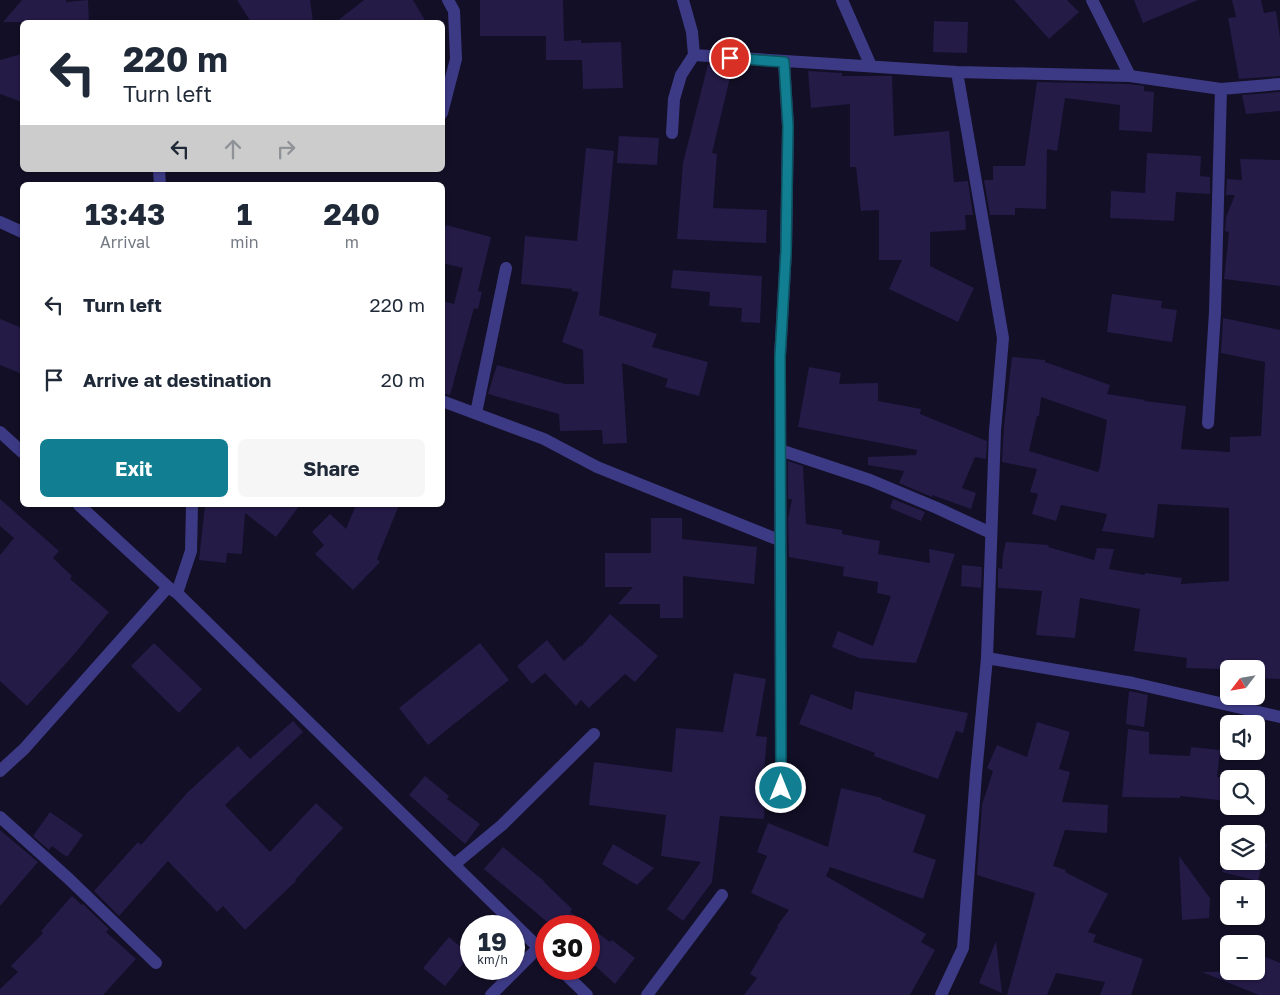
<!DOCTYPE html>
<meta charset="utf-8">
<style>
body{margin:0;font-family:"Golos Text",sans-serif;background:#f6f6f7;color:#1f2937;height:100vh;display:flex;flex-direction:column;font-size:19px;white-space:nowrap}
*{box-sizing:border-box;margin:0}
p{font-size:16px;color:#747a83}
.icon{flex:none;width:28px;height:28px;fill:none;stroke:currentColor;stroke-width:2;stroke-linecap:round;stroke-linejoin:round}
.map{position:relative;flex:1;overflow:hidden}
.side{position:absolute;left:20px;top:182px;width:425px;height:325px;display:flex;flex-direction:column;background:#fff;border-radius:8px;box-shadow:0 1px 4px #0004}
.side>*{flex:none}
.guide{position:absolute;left:20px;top:20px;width:425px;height:152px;border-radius:8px;box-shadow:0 1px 4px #0004;background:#fff;color:#1f2937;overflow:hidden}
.needle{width:32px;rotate:239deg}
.buttons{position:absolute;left:1220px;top:660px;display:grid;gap:10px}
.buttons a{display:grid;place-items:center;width:45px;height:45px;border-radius:8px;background:#fff;box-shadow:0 1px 4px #0004;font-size:25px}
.speed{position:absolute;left:460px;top:915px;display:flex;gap:10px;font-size:25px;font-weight:700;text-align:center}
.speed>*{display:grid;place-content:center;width:65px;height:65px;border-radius:50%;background:#fff;box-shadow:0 1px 4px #0004;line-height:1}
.speed small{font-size:12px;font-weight:400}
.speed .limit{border:8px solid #d22;background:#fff;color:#111}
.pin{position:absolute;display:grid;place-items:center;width:42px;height:42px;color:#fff;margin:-21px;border:2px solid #fff;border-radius:50%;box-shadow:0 1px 5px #0007}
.me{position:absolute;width:55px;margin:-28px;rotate:0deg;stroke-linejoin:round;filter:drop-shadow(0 0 4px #0008)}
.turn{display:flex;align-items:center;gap:18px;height:105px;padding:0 20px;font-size:22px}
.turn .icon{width:65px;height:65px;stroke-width:2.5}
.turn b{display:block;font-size:35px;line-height:42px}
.lanes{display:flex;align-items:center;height:48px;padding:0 20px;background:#0003;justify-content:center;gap:25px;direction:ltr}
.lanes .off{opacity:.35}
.eta{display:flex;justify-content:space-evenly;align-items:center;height:85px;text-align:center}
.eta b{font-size:30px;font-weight:700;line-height:35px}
.button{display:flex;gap:10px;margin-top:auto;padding:10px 20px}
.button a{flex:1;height:58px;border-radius:8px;background:#117e91;color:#fff;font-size:20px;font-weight:700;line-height:58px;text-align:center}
.button a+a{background:#f6f6f7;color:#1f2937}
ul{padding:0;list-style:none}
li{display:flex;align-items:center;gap:15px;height:75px;padding:0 20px}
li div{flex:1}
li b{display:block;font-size:19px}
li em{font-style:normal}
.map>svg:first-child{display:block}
.building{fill:#241b47;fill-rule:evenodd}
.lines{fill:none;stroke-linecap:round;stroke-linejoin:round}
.street{stroke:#3d3a85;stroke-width:12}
.route-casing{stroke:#0b525e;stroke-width:12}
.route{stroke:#117e91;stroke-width:9}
</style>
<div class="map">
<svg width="1280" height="995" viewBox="0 0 1280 995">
<rect width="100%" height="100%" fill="#130f26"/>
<path class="building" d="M22,0H66V2L88,0L89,22H3Z
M237,0H310L313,22H251Z
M364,0H413L426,22H336Z
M480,0H563L564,41L581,40V43L621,42L623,88L583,89L582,60H546V36H480Z
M1014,0H1067L1079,12L1049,39Z
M1134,0H1198L1143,23Z
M1232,0H1261L1264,13L1276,11L1280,38V76L1239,79L1228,18L1236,17Z
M934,21L968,22L967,53L933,52Z
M22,54V102L0,94V60Z
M708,64L732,69L712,153L717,154L713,208L767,210L766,243L677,239L683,163Z
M808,71L842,73V76H892L894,136L949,131L954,182L968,181L973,215H965L966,230L930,232V266L974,288L958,322L889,289L902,260H879V210L861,211L856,167H850V104L811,108Z
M1037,82L1129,84L1144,86V91L1154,92L1152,132L1119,130L1120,105L1065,98L1057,151L1047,149L1046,209L1015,208V215H990L984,180H993V166H1025Z
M1280,92V111L1246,114L1242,95Z
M619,136L659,138L657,165L617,163Z
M586,148L614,151L599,315L657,334L652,347L708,362L699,396L665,387L668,379L622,363L627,443L603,444L602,430L560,431L559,414L488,394L497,365L565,384H584L583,350L562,342L579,292L572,291V289L521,284L525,236L577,241Z
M1147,153L1201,156L1200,176L1210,177V194L1176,192L1174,221L1110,218L1111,191L1145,193Z
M1240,159L1280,160V286L1224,279L1229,232L1225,231L1226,217L1235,195H1226L1227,179L1242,180Z
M446,225L491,237L478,291L482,292L478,309L474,308L450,395L442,393V301L454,304L463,268L442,263V238Z
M673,270L762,276L760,323L741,322L742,308L709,306L710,292L671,288Z
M1112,294L1162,301L1161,308L1177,310L1172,342L1107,332Z
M1223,318L1280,330V679L1256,678V669H1229V674H1222V669L1186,668L1187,658L1134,651L1140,609L1080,598L1075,638L1036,635L1042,591L998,588V568L1002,569L1003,554L1006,542L1049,545L1048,547L1094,560L1097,548L1114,549L1109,569L1145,575V573L1182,578L1181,584L1229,581V508L1158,504L1154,538L1102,531L1107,514L1061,505L1056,521L1032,514L1038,494L1030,492L1037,469L1002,462L1004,426L1012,357L1045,360V362L1110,385L1107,394L1145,400L1144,401L1186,406L1181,449L1230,452V437L1261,436L1265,362L1221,353ZM1041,397L1107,420L1100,467L1098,472L1029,451L1037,416H1039Z
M0,319L22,328V374L0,365Z
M809,367L841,373L839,384L878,383V401L921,409L920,414L987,441L986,459L975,457L962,488L976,493L971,509L932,495V497L899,483L904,471L868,465V457L916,455L917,450L798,427Z
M788,461L803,466L806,524L842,530V534L880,541L878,554L930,563L929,549L955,554L916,663L859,658L832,647L838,631L873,646L891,596L877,593L878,582L843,576L844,567L789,557L788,519L792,499H788Z
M0,499L59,551L53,558L72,576L70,579L109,612L71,658L27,706L0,681V555L14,538L0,526Z
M893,499L925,512L921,521L890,508Z
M205,505H300L276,537L245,513L242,554L227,553L226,563L199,560Z
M356,505H399L377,559L380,562L353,590L315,554L324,545L312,532L330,514L346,529Z
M651,518H682V539L757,547L754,584L683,576V618H660V604H618L633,587H605V553H651Z
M962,565L982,567L981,588L961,586Z
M610,614L658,656L635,682L625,674L589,708L581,700L576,706L545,673L532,684L517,666L547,640L564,661L580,646L581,647Z
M154,643L202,689L179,713L131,666Z
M480,643L509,680L428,745L399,708Z
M734,673L766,679L756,736L767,737L763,782H766L764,819L720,816L712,882L683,921L667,909L701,862L661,856L666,815L589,805L594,762L672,772L676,728L723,732Z
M855,691L968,713L963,733L956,731L938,779L874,756L875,753L799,724L811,694L852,710Z
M1129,691L1148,695L1144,727L1126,724Z
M293,721L303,732L225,805L270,852L316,803L343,828L295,880L296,881L245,930L223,906L217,912L168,861L119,916L94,891L138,842L141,845L188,792L238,746L250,759Z
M1037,722L1070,732L1059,769L1070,772L1062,802L1108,805L1107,833L1065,830L1053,866L1066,870L1065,872L1108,894L1088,932L1096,935L1093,942L1143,959L1131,995H1100L1105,982L1056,973L1047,995H1007L1035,893L977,875L982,805L993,771L987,768L997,745L1027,757Z
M1128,729L1149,732V754L1190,756L1191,747L1220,750L1217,777L1229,778V801L1180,796V798L1122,797Z
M425,776L449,796L447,799L480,824L465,844L409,795Z
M841,788L882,798L881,799L926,815L913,852L936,860L923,899L830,867L826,876L926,934L921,942L935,950L910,995H744L757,978L750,974L778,927L777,926L789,910L751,893L767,856L757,852L768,823L828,847Z
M50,812L83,835L67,857L52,846L49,850L33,836Z
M1233,827L1263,834L1261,842L1267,844L1258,881L1222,872L1229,845V861H1256V834H1231Z
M0,830L38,862L0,906Z
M613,844L654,868L637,885L602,864Z
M503,847L544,881V882L572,909L570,912L610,942L612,940L635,958L615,984L589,960V926H552L484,869Z
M1179,856L1210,898L1209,918L1182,920Z
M72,896L82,905L83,904L109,929L106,932L136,959L103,995H0V989L18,972L11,966L43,933L41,931Z
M449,937L470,955L445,986L423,968Z
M996,941L1002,993L979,983Z
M1256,953L1280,963V995H1259L1202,972L1256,971Z"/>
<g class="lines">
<path class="street" d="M842,0L871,66
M1092,0L1130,76
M694,55L957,72L1130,76L1221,89L1280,84
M442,113L456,59L454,11L448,0
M672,133L674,99L681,75L694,55L692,32L683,0
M159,170L160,185
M0,222L22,232
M442,401L544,439L597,467L779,540
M476,413L506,268
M1208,423L1215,312L1221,89
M0,432L22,452
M780,450L870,480L937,508L991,533
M79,505L168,587L177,593L546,955
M177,593L191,551L192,505
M987,658L1133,683L1280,717
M0,771L24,749L168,587
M781,788L780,357L786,251L788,126L784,62
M0,817L69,879L156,963
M455,864L502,825L594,734
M560,969L587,995
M491,995L539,947
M647,995L722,895
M941,995L963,948L976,774L987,658L995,431L1003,338L957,72"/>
</g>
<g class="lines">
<defs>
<path id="route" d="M730,58L784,62L788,126L786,251L780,357L781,788"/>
</defs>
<use href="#route" class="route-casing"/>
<use href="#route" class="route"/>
</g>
</svg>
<div class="buttons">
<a><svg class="needle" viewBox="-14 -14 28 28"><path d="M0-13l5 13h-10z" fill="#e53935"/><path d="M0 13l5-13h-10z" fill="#747a83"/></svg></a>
<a><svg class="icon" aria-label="sound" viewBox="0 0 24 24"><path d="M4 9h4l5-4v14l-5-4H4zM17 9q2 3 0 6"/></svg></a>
<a><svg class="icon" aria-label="search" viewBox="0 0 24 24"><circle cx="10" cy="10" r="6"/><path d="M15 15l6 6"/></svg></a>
<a><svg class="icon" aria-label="layers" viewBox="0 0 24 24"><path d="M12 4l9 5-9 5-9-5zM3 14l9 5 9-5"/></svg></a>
<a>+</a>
<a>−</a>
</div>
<div class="speed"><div>19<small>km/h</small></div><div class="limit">30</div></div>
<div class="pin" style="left:730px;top:58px;background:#d93025"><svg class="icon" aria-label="arrive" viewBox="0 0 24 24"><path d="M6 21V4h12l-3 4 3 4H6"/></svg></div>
<svg class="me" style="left:781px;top:788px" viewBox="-20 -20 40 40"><circle r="17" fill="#117e91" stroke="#fff" stroke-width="3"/><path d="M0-11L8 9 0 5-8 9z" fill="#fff"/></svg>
<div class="guide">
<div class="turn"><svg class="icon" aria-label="left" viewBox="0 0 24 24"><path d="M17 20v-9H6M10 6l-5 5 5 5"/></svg><div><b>220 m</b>Turn left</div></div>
<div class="lanes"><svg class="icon" aria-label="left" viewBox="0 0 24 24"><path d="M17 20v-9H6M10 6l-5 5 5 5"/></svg><svg class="icon off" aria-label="ahead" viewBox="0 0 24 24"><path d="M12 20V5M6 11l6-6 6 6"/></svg><svg class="icon off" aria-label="right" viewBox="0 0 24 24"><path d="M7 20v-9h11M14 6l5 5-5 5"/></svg></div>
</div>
<section class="side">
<div class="eta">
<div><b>13:43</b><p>Arrival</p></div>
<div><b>1</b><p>min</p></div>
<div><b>240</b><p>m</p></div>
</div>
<ul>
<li><svg class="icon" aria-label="left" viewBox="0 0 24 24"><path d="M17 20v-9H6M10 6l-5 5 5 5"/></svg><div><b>Turn left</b></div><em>220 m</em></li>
<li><svg class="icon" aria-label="arrive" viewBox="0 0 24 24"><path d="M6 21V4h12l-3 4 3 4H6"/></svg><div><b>Arrive at destination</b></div><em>20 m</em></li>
</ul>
<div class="button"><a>Exit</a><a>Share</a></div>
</section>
</div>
